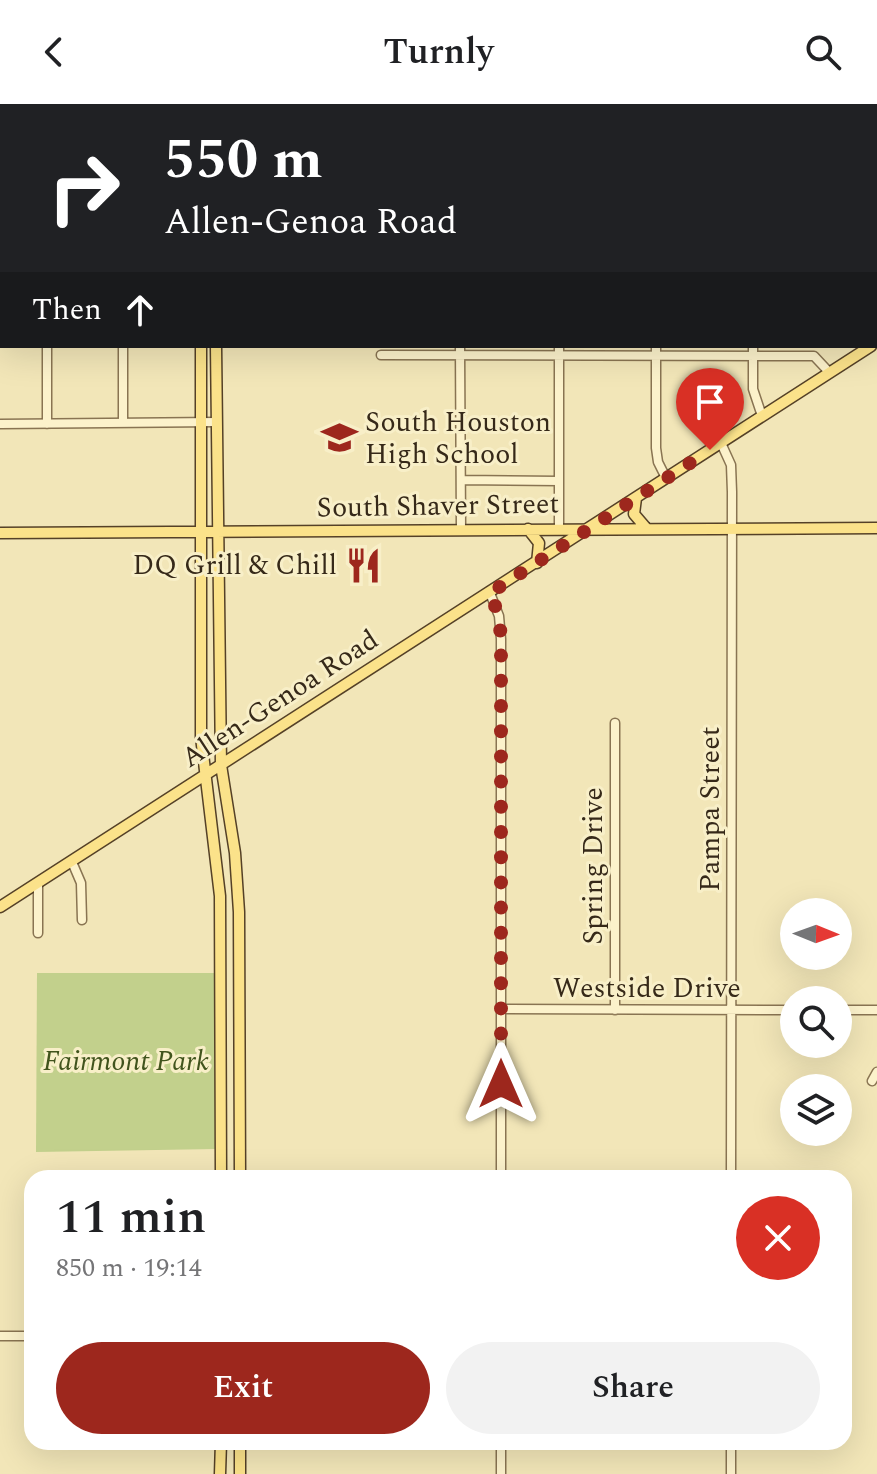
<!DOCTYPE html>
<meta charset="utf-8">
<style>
body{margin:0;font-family:Spectral,serif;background:#f2f2f2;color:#202124;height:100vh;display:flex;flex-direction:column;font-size:30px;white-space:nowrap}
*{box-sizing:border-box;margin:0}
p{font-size:26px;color:#757577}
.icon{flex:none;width:44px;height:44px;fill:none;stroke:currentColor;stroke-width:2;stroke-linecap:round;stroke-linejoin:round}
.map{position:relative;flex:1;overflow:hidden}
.drawer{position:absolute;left:24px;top:1066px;width:828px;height:280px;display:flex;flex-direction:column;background:#fff;border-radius:24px;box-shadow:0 8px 32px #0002}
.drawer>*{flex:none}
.banner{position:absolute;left:0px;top:0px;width:878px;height:244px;box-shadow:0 8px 32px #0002;background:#202124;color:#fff;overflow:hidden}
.needle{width:52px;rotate:91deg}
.controls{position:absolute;left:780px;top:794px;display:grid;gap:16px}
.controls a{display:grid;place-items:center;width:72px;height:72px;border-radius:50%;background:#fff;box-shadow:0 8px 32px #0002;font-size:40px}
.pin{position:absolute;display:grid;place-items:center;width:68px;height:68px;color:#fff;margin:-82px -34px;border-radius:50% 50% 50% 0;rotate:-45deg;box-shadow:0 0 8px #0007}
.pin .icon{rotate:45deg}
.me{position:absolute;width:88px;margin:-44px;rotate:0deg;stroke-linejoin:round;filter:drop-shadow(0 0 6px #0008)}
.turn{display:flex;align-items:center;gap:28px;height:168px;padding:0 32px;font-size:36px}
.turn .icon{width:104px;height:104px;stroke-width:2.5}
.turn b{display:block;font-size:56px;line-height:68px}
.then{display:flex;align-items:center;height:76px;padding:0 32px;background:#0003;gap:16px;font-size:30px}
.round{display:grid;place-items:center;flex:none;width:84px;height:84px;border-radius:42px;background:#f2f2f2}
.headline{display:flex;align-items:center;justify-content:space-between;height:136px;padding:0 32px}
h1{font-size:48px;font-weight:600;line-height:60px}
.action{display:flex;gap:16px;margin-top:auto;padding:16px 32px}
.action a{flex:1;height:92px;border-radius:48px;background:#9d271d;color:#fff;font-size:32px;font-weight:600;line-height:92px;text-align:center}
.action a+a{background:#f2f2f2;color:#202124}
header{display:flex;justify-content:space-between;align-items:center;height:104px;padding:0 32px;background:#fff;font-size:36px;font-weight:600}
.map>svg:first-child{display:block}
.green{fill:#c2d08c}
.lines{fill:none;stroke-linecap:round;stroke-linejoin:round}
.minor-casing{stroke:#897452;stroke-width:11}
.major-casing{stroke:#554127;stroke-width:13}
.minor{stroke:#fcf2cb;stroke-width:8}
.major{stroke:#fbe28a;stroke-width:10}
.route{stroke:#9d271d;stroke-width:14;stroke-dasharray:0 25.2}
.labels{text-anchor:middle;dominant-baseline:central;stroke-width:6;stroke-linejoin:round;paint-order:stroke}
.poi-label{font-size:28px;fill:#362919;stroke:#f8efc8;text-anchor:start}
.street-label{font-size:28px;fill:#362919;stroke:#f8efc8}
.park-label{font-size:28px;font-style:italic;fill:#41541d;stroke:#f8efc8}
</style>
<header><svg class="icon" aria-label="back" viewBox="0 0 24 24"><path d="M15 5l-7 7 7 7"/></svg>Turnly<svg class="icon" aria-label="search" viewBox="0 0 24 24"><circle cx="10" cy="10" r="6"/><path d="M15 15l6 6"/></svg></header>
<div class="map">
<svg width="877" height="1370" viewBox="0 0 877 1370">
<rect width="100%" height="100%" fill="#f2e6b8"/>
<path class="green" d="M37,869H214L216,1045L36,1048Z"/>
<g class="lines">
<defs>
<path id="minor" d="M35,0V2
M113,0V2
M461,0V2
M558,0V2
M656,0V2
M753,0V2
M851,0V2
M876,3H877
M876,128H877
M0,148H2
M123,242V318
M460,242L461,426
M559,242V424
M656,242V344L658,358L666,374
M753,242V285L762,312
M381,251L814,252L829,268
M0,320L217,318
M47,320V242
M721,339L731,361L732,388L731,1074
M461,376L559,377
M490,489L499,512L501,535V1074
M72,758L81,779L82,816
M38,780V829
M501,905L794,906
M615,906V619
M838,906H877
M872,977L877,968
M0,1232H32
M501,1338V1370
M731,1370V1338"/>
<path id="major" d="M192,0V2
M216,2V0
M201,242V633L220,792L221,1074
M216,242L221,661L235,749L239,808L240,1074
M636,394L634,410L646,424
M528,425L539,439L537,459
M0,429L877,424
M0,803L871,242
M240,1338V1370
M220,1370L221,1338"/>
</defs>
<use href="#minor" class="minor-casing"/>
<use href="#major" class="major-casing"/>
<use href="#minor" class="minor"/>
<use href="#major" class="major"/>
</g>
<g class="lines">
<path class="route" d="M501,980V535L499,512L490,489L710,346"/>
</g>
<defs>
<symbol id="school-bare" viewBox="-9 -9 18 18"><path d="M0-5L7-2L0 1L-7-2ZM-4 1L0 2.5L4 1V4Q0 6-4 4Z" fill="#9d271d" stroke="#f8efc8" stroke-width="2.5" paint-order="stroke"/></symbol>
<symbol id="restaurant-bare" viewBox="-9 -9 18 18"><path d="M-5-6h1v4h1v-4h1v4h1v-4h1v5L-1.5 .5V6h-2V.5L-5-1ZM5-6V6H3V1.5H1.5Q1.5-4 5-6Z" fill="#9d271d" stroke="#f8efc8" stroke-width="2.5" paint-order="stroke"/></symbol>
</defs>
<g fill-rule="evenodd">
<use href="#school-bare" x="314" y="308" width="51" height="51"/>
<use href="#restaurant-bare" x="338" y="436" width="51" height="51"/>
</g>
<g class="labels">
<g class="poi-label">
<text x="365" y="318">South Houston<tspan x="365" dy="32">High School</tspan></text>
<text x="337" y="461" text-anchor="end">DQ Grill &amp; Chill</text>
</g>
<g class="street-label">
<text transform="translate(438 402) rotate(-1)">South Shaver Street</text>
<text transform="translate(280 595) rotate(-33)">Allen-Genoa Road</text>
<text transform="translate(710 705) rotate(-90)">Pampa Street</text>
<text transform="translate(593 762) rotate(-90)">Spring Drive</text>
<text x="647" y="884">Westside Drive</text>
</g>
<g class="park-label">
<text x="126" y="957">Fairmont Park</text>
</g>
</g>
</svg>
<div class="controls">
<a><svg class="needle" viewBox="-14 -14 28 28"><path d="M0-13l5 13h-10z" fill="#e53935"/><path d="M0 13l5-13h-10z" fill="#757577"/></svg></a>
<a><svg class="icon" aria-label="search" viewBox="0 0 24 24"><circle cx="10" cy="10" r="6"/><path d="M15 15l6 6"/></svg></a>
<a><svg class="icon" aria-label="layers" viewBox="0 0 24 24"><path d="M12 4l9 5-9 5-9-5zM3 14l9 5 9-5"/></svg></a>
</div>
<div class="pin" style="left:710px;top:346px;background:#d93025"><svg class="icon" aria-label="arrive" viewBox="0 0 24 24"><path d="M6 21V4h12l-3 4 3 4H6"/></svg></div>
<svg class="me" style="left:501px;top:980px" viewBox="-20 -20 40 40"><path d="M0-17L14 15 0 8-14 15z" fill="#9d271d" stroke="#fff" stroke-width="4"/></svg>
<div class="banner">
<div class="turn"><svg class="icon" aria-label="right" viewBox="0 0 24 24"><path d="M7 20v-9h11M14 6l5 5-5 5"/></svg><div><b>550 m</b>Allen-Genoa Road</div></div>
<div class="then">Then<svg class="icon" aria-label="ahead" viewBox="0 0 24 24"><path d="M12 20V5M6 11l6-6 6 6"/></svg></div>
</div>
<section class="drawer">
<div class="headline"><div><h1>11 min</h1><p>850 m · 19:14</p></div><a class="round" style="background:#d93025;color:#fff"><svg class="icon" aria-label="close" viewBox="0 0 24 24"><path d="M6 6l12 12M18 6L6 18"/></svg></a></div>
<div class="action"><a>Exit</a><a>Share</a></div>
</section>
</div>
